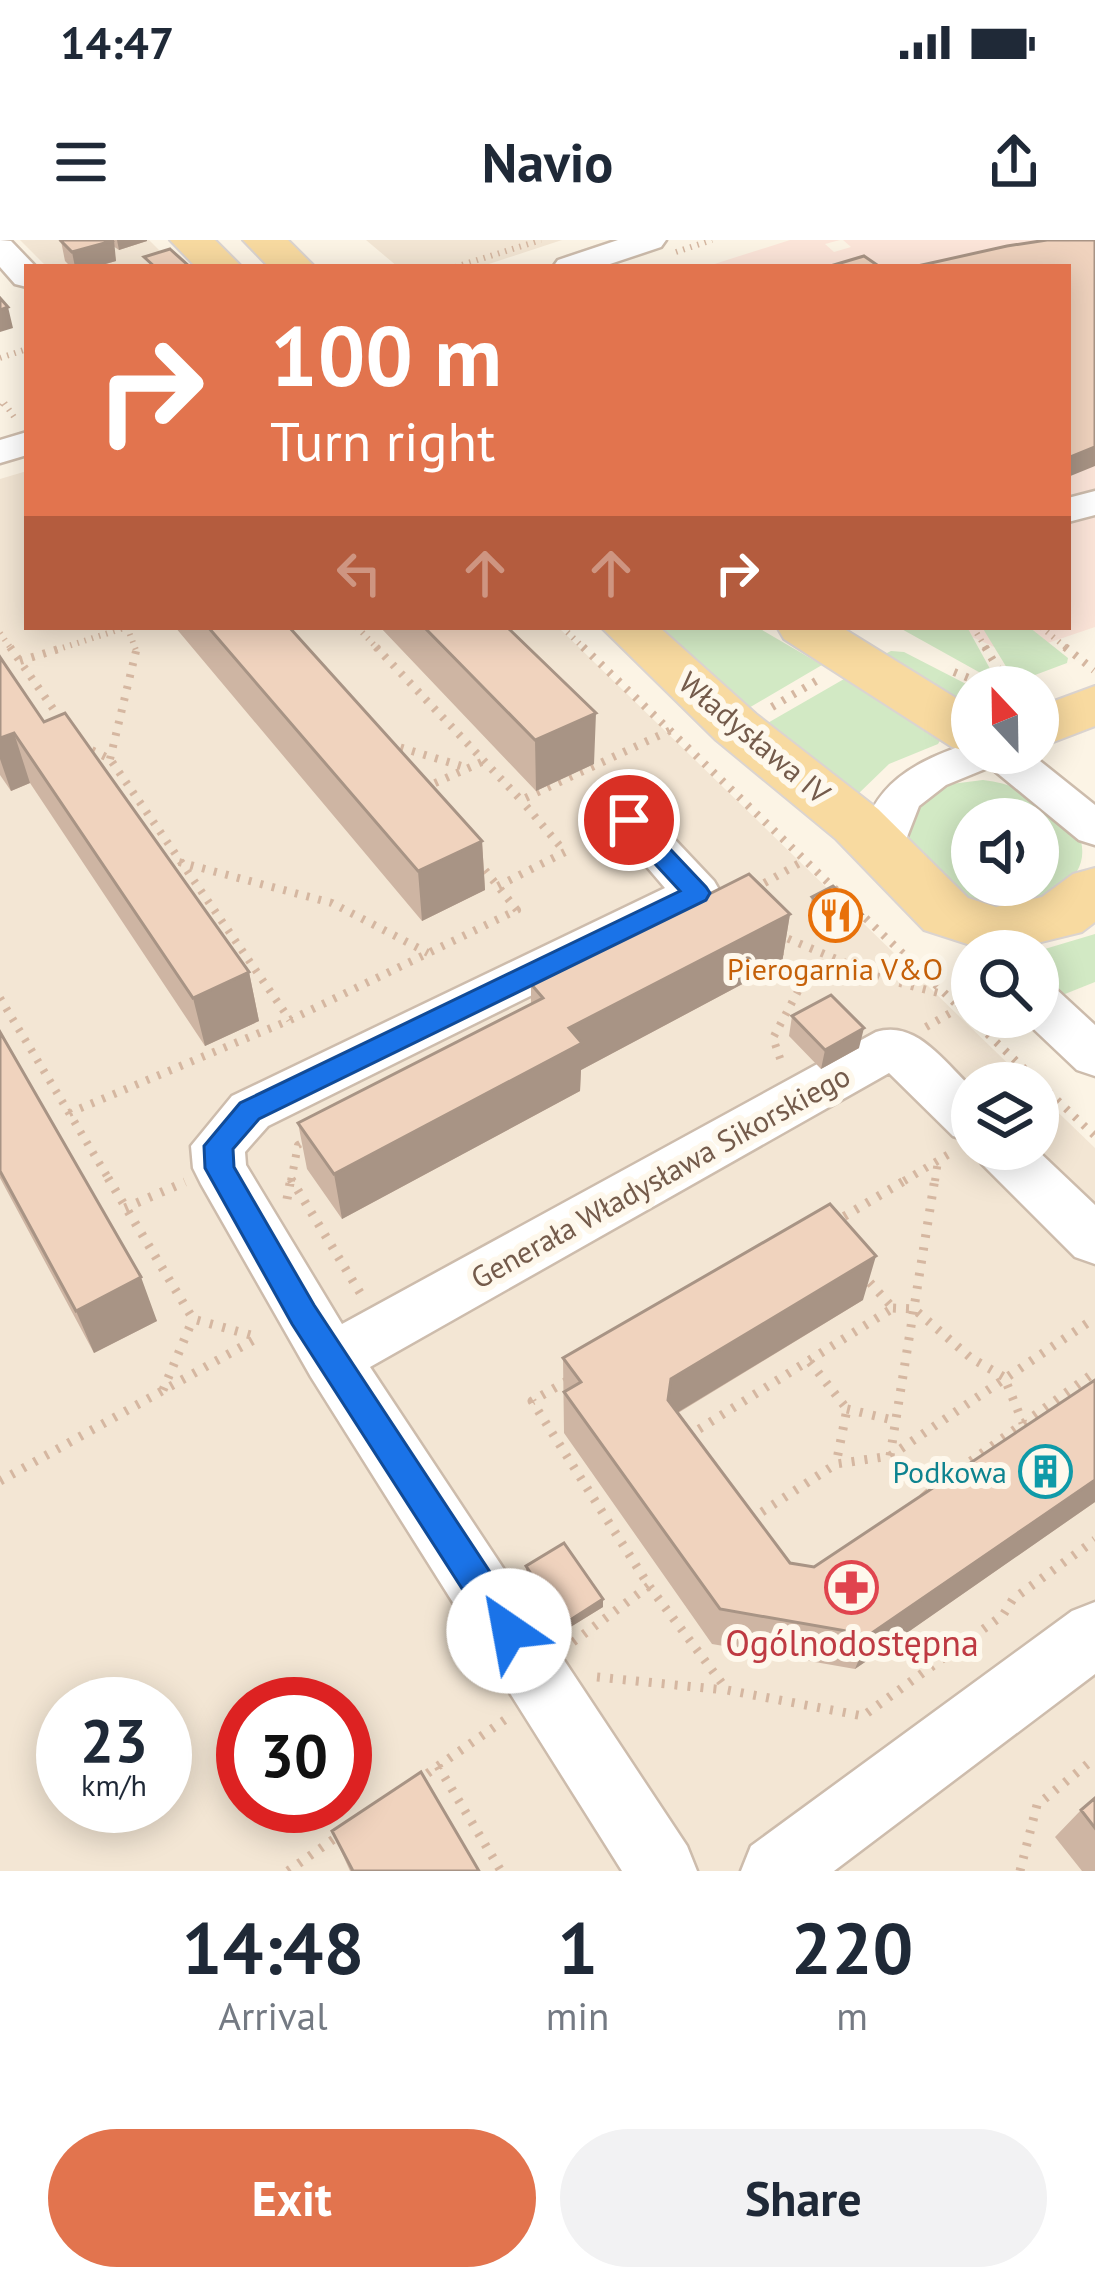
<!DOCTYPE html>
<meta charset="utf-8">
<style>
body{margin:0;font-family:"PT Sans",sans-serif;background:#f2f2f3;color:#1f2937;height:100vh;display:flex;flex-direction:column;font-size:45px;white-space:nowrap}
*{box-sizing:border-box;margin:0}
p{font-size:39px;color:#747a83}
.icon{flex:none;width:66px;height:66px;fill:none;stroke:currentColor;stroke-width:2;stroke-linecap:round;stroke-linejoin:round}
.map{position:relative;height:1631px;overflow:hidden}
.sheet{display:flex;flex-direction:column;background:#fff;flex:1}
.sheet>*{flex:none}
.hud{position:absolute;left:24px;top:24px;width:1047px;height:366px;border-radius:0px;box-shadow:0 6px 30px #0003;background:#e2744e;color:#fff;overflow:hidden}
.needle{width:78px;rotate:338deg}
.fabs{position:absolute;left:951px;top:426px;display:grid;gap:24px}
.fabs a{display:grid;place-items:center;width:108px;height:108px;border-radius:50%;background:#fff;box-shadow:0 6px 30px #0003;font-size:60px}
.speed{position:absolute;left:36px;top:1437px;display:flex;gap:24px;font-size:60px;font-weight:700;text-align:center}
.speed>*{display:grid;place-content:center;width:156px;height:156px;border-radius:50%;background:#fff;box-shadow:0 6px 30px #0003;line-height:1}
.speed small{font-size:30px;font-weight:400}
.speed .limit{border:18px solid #d22;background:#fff;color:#111}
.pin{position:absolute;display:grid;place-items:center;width:102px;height:102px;color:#fff;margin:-51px;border:6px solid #fff;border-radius:50%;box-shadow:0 3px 12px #0007}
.me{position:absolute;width:132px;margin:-66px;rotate:327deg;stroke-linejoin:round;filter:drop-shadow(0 0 9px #0008)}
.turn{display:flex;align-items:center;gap:42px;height:252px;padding:0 48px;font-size:54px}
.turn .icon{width:156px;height:156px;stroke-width:2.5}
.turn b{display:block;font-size:84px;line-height:102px}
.lanes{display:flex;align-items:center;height:114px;padding:0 48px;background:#0003;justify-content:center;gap:60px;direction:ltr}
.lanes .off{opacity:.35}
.eta{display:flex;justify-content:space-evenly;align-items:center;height:204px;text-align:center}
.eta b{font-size:72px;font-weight:800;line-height:84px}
.action{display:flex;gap:24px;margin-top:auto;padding:24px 48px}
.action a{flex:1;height:138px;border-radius:72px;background:#e2744e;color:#fff;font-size:48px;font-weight:800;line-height:138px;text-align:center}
.action a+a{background:#f2f2f3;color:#1f2937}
.status{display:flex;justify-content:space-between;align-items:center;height:84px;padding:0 60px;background:#fff;direction:ltr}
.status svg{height:33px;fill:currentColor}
header{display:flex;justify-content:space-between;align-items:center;height:156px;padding:0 48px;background:#fff;font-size:54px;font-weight:800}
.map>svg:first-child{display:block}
.residential{fill:#f3e6d4;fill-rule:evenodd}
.commercial{fill:#fce5d9}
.green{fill:#d2e9c4;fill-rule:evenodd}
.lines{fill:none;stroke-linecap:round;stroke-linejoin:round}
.minor-casing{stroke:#cdbcac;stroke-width:5}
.major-casing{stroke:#dbd4d0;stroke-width:4}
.path-far2{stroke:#d5b7a1;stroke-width:6;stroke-dasharray:1.5 6;stroke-linecap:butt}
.path-far1{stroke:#d5b7a1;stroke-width:8;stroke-dasharray:3 9;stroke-linecap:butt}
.path{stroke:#d5b7a1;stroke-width:9;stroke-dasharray:3 10;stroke-linecap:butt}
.minor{fill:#fff;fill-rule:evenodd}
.major{fill:#f8daa0;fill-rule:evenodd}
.wall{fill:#ceb5a3}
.shaded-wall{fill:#a89485}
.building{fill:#f0d3be;stroke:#a89485;stroke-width:3}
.route{fill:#1a73e8;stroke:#114b97;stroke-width:3}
.labels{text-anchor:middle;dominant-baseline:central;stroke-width:12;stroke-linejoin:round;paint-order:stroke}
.street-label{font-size:30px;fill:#745b4b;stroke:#fef8ec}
.food-label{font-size:30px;fill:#c56008;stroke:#fef8ec}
.culture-label{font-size:30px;fill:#0d838f;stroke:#fef8ec;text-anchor:end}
.near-health-label{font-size:36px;fill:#be3a42;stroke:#fef8ec}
</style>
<div class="status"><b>14:47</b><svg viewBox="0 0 49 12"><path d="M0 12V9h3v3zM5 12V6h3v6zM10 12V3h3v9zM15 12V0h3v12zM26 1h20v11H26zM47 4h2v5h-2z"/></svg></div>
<header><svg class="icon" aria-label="menu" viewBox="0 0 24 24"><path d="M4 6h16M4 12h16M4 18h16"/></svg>Navio<svg class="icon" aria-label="share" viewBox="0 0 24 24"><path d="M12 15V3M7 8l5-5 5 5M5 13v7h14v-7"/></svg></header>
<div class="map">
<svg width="1095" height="1631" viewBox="0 0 1095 1631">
<rect width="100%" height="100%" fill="#fcf4e5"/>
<path class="residential" d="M20,0H149L176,27H47Z
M366,0H562L480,27H398Z
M27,231V387H558L1028,843H972V909H1038V853L1095,908V1631H0V239ZM63,1464H165V1566H63ZM243,1464H345V1566H243Z"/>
<path class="commercial" d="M790,0H840L825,4L834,12L851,7L843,0H1095V387L1012,415L950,387H1068V27H705Z"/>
<path class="green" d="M649,387H757L822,425L742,472Z
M898,387H967L994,436H986Z
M982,387H1029L1068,418L1067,423L1019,441L1013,438Z
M891,411L904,412L972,447V463L941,452L879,417Z
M844,439L941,499L938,504L889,524L856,556L759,488Z
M983,540C1016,544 1031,554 1055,575C1063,583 1077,591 1081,601C1095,660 992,679 956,657C937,645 919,621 903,605L905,575L943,545ZM972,579H1038V645H972Z
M1095,694V742L1055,758L1038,743V711Z"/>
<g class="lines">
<defs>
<path id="minor" d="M0,0L11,1L36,27H27V47L15,44L0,27Z
M618,0H666L661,7L601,27H553L558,20Z
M27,192V215L0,223V200Z
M1095,251V275L1068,282V258Z
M972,502V513H1030L1095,565V605L1079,600L990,527L946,545L919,566L898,620L882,624L866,620L859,608C871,543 914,522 972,502Z
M629,563L645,568L714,641L721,653L714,665L268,886L245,912L246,925L342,1084L876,792C916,779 945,823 972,848V902L953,896L889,833L370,1127L687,1606L697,1631H622L311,1137L201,944L193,928L191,906L232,856L665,648L606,579L613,568Z
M1038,744L1056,749L1095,785V836L1077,830L1021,777H1038Z
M974,909H1036L1095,965V1024L1075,1017L982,924Z
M1095,1362V1434L834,1631H741L751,1606L1072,1371Z"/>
<path id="major" d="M170,0H215L242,27H196Z
M243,0H288L315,27H269Z
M601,387H659L756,474L878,569L968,658L996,667L1042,657L1073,634L1095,628V682L1082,692L1005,711H989L924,690L836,599L716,500Z
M777,387H841L972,468V513L952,507L784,399Z
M1095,446V486L1038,508V467Z"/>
</defs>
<use href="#minor" class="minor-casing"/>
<use href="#major" class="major-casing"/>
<path class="path-far2" d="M676,12L712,0
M455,27L541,0
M0,118L27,109
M0,165L3,161L14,177
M127,387L136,410
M357,387L379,410
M562,387L586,410
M973,387L987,410
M1041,387L1069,410
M0,393L12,410
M56,410L127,387"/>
<path class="path-far1" d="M10,407L61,480
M376,407L521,560L671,490
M583,407L837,651
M985,407L1009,447
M1065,407L1094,430
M20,421L65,407
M954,432L991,447
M772,467L816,441
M389,504L468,528
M81,505L110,519L290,780
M110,519L137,407
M424,548L484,521
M179,622L332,663L428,713
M498,646L565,612L521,560
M754,649L805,620
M857,670L1095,896
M777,694L881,738L943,754
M779,715L804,740L773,798L782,824
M0,758L110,941
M926,787L959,768
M69,873L290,780L517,670L480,624
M291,941L298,905L310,899
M904,941L949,914
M935,941L938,921"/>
<path class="path" d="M108,938L193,1079L258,1097
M291,939L362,1056
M287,959L291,938
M125,968L185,942
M833,983L909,938
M893,1068L914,1069L971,1118L1004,1137L1023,1183
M810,1122L847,1169L836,1224
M567,1141L532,1161L649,1346L727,1450L863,1476L1003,1375L1013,1359L1095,1300
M163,1150L193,1079
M847,1169L897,1181
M688,1196L893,1068L863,1035
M0,1241L261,1096
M939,1244L1095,1132
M925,1254L890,1216L935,938
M751,1279L836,1224L890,1216L1095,1078
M573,1402L649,1346
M597,1437L725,1450
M438,1526L506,1479
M417,1541L438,1526L501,1631
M288,1631L341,1594
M1020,1631L1037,1565L1095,1518"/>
<use href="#minor" class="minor"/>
<use href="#major" class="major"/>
</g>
<path class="wall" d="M63,0H147V1L119,10L113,6L116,21L95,27H71L65,21L61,1Z
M175,387H289L482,601L485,650L422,681Z
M380,387H507L594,524L536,551Z
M0,417L44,482L249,732L259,781L205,806L30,543L11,551L0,535Z
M812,657L862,674L860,685L836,695L810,667Z
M790,674L782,723L581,830L580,851L342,979L307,929L298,883L531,764V744Z
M792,776L859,808L821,829L789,796Z
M0,792L157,1081L94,1113L0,938Z
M863,1060L678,1173L790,1323L814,1327L1095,1140V1262L855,1429L712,1404L564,1193L563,1118Z
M526,1326L603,1367L564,1391L526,1334Z
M1095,1558V1631H1082L1055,1597L1081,1570Z
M332,1591L479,1631H350Z"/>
<path class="shaded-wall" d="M93,0H114L116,21L95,27H75L72,12Z
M117,0H147V1L119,10Z
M8,67L13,88L0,92V70Z
M1095,207V226L1068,237V218Z
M596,473L594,524L536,551L535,500Z
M14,493L30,543L11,551L0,519V498Z
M482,601L485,650L422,681L418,631Z
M790,674L782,723L581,830L580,851L342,979L334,934L569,788Z
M862,674L860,685L836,695L838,685Z
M249,732L259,781L205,806L193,758Z
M864,788L859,808L821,829L825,810Z
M876,1016L863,1060L665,1180L671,1139Z
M141,1037L157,1081L94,1113L76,1071Z
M1095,1240V1262L855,1429L869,1395Z
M603,1359V1367L564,1391V1384Z"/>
<path class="building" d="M63,0H111L112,1L72,12L61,1Z
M1047,0H1095V207L1068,218V27H913L1007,6Z
M170,9L190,27H155L144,17Z
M864,16L880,27H827Z
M0,58L8,67L0,70Z
M208,387H289L482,601L418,631Z
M424,387H507L596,473L535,500Z
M0,417L44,482L65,473L249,732L193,758L14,493L0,498Z
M749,634L790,674L569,788L582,803L334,934L298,883L543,758L531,744Z
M833,646L862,674L838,685L812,657Z
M831,755L864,788L825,810L792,776Z
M0,792L141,1037L76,1071L0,931Z
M830,964L876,1016L671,1139L668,1160L790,1323L814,1327L1095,1140V1240L869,1395L720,1369L564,1152L581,1142L563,1118Z
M564,1303L603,1359L564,1384L526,1326Z
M421,1532L479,1631H353L332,1591Z
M1095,1558V1588L1081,1570Z"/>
<path class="route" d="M629,571L637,574L706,647L710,653L706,660L259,879L233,909L234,927L314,1065L521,1379L526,1391L521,1403L509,1408L497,1403L292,1084L205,928L204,906L240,863L680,651L620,586L617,580Z"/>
<defs>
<symbol id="restaurant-ring" viewBox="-11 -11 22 22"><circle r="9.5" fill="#fef8ec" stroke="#e8710a" stroke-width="1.5"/><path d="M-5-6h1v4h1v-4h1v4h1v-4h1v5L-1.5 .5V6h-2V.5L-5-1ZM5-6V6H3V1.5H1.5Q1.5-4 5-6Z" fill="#e8710a"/></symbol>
<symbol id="building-ring" viewBox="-11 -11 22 22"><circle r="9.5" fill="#fef8ec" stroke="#0f9aa8" stroke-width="1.5"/><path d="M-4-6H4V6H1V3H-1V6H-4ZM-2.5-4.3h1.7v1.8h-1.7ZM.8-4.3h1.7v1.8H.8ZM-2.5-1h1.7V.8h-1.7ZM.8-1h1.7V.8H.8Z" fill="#0f9aa8"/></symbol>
<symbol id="pharmacy-ring" viewBox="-11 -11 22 22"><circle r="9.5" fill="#fef8ec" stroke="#e0444e" stroke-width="1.5"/><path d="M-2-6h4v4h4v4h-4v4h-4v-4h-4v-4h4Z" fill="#e0444e"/></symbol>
</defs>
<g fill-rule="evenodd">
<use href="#restaurant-ring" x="806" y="646" width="59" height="59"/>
<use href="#building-ring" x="1016" y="1202" width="59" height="59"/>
<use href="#pharmacy-ring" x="822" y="1318" width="59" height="59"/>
</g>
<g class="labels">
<g class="street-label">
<text transform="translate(755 497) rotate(40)">Władysława IV</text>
<text transform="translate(660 936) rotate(-29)">Generała Władysława Sikorskiego</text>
</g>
<g class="food-label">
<text x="835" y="728">Pierogarnia V&amp;O</text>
</g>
<g class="culture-label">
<text x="1007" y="1231">Podkowa</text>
</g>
<g class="near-health-label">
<text x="852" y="1402">Ogólnodostępna</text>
</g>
</g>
</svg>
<div class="fabs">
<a><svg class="needle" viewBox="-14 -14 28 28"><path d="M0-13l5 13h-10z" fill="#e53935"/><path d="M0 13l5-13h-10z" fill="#747a83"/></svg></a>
<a><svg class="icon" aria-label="sound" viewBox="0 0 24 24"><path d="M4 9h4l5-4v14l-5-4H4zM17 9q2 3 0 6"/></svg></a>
<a><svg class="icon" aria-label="search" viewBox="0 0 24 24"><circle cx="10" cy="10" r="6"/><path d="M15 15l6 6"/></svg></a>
<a><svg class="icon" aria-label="layers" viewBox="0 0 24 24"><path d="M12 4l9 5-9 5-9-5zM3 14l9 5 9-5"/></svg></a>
</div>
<div class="speed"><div>23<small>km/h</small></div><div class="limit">30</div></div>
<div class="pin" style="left:629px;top:580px;background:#d93025"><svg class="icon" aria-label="arrive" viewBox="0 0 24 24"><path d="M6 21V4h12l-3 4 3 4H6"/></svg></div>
<svg class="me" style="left:509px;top:1391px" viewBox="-20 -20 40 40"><circle r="19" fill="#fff"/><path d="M0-13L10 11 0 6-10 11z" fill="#1a73e8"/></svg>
<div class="hud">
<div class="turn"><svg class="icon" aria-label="right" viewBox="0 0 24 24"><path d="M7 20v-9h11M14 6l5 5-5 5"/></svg><div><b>100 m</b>Turn right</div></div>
<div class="lanes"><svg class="icon off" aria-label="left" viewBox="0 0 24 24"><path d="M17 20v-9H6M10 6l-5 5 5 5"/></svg><svg class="icon off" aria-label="ahead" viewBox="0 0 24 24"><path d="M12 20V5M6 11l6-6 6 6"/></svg><svg class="icon off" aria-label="ahead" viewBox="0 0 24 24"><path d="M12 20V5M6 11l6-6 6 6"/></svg><svg class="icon" aria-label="right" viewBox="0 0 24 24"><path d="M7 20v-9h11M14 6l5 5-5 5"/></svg></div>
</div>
</div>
<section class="sheet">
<div class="eta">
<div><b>14:48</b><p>Arrival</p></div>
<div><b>1</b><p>min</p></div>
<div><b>220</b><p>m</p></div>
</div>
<div class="action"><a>Exit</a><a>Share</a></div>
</section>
